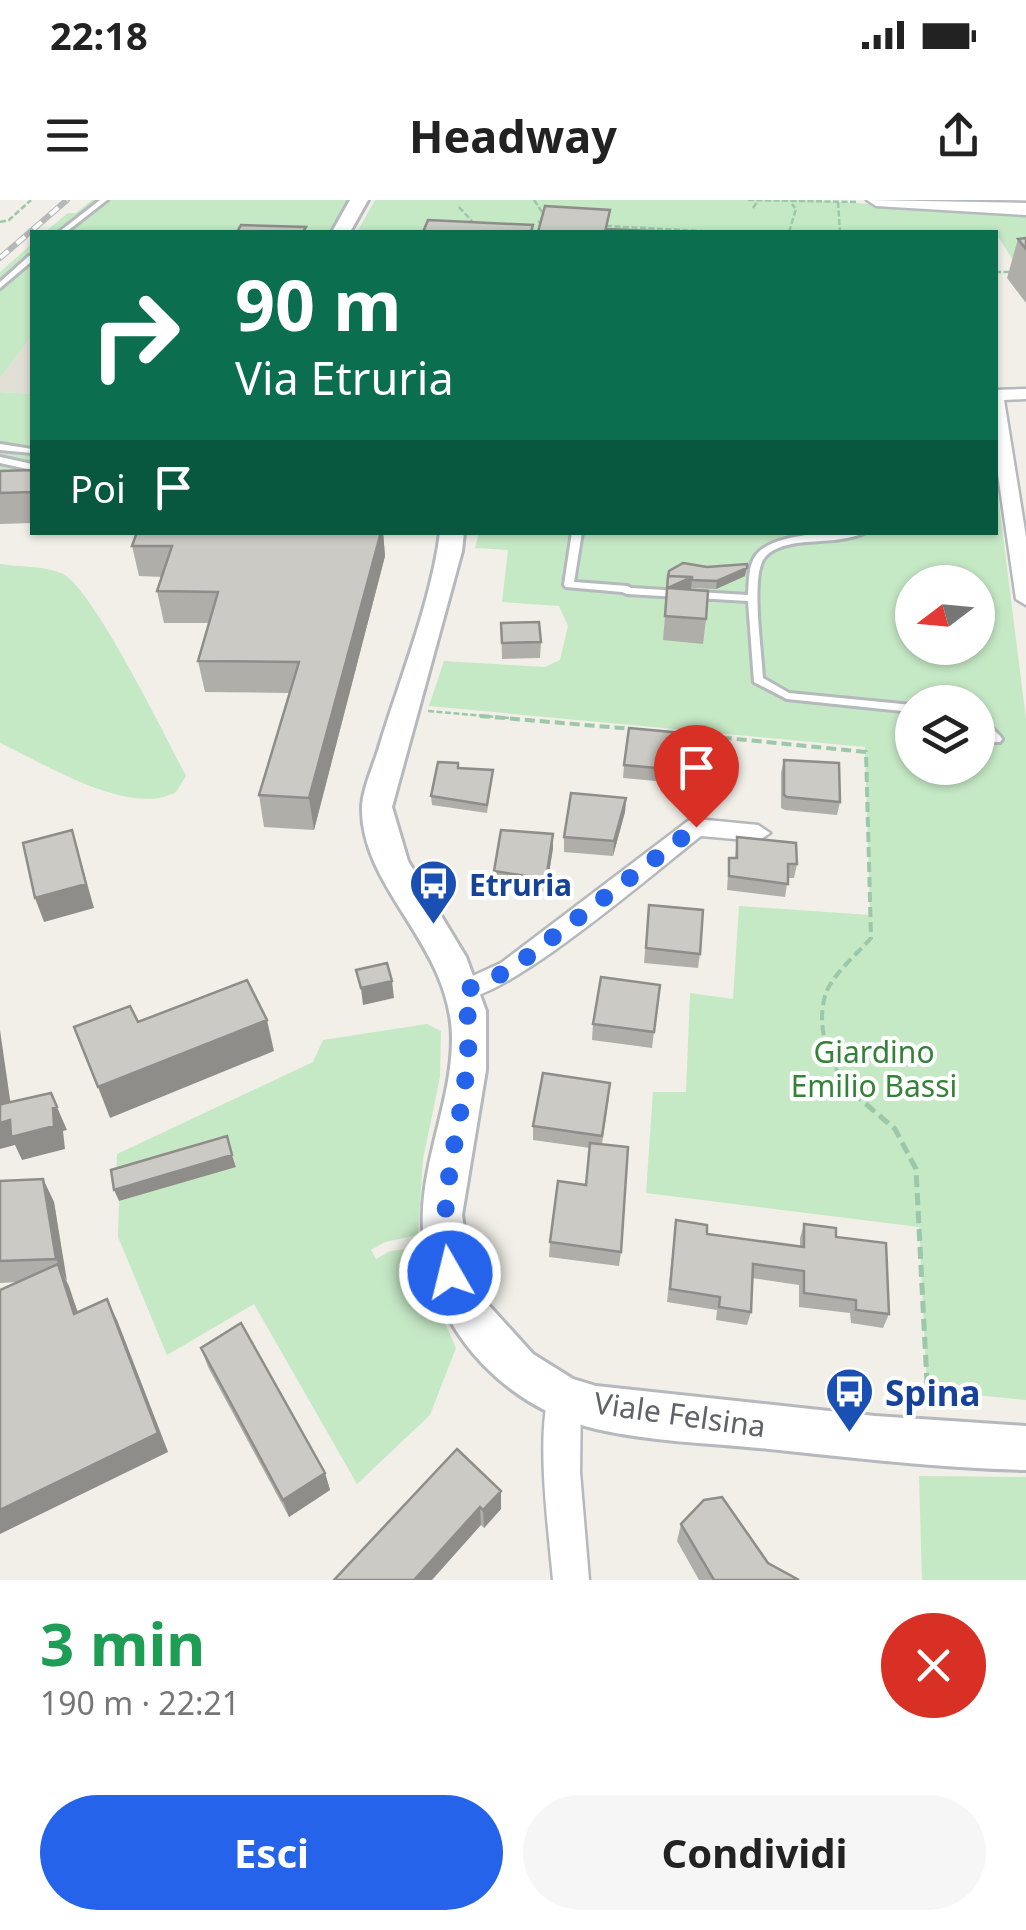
<!DOCTYPE html>
<html lang="it">
<meta charset="utf-8">
<style>
body{margin:0;font-family:"Noto Sans",sans-serif;background:#f6f6f6;color:#222;height:100vh;display:flex;flex-direction:column;font-size:38px;white-space:nowrap}
*{box-sizing:border-box;margin:0}
p{font-size:32px;color:#767676}
.icon{flex:none;width:55px;height:55px;fill:none;stroke:currentColor;stroke-width:2;stroke-linecap:round;stroke-linejoin:round}
.map{position:relative;height:1380px;overflow:hidden}
.details{display:flex;flex-direction:column;background:#fff;flex:1}
.details>*{flex:none}
.hud{position:absolute;left:30px;top:30px;width:968px;height:305px;border-radius:0px;box-shadow:0 2px 8px #0004;background:#0b6e4f;color:#fff;overflow:hidden}
.needle{width:65px;rotate:254deg}
.tools{position:absolute;left:895px;top:365px;display:grid;gap:20px}
.tools a{display:grid;place-items:center;width:100px;height:100px;border-radius:50%;background:#fff;box-shadow:0 2px 8px #0004;font-size:50px}
.pin{position:absolute;display:grid;place-items:center;width:85px;height:85px;color:#fff;margin:-102px -42px;border-radius:50% 50% 50% 0;rotate:-45deg;box-shadow:0 0 10px #0007}
.pin .icon{rotate:45deg}
.me{position:absolute;width:110px;margin:-55px;rotate:352deg;stroke-linejoin:round;filter:drop-shadow(0 0 8px #0008)}
.turn{display:flex;align-items:center;gap:35px;height:210px;padding:0 40px;font-size:45px}
.turn .icon{width:130px;height:130px;stroke-width:2.5}
.turn b{display:block;font-size:70px;line-height:85px}
.then{display:flex;align-items:center;height:95px;padding:0 40px;background:#0003;gap:20px;font-size:38px}
.round{display:grid;place-items:center;flex:none;width:105px;height:105px;border-radius:52px;background:#f6f6f6}
.summary{display:flex;align-items:center;justify-content:space-between;height:170px;padding:0 40px}
h1{font-size:60px;font-weight:700;line-height:75px;color:#1e9e55}
.cta{display:flex;gap:20px;margin-top:auto;padding:20px 40px}
.cta a{flex:1;height:115px;border-radius:60px;background:#2563eb;color:#fff;font-size:40px;font-weight:700;line-height:115px;text-align:center}
.cta a+a{background:#f6f6f6;color:#222}
.status{display:flex;justify-content:space-between;align-items:center;height:70px;padding:0 50px;background:#fff;direction:ltr}
.status svg{height:28px;fill:currentColor}
header{display:flex;justify-content:space-between;align-items:center;height:130px;padding:0 40px;background:#fff;font-size:45px;font-weight:700}
.map>svg:first-child{display:block}
.education{fill:#e1ded6}
.green{fill:#c5e8c5;fill-rule:evenodd}
.lines{fill:none;stroke-linecap:round;stroke-linejoin:round}
.service-casing{stroke:#b5b8bc;stroke-width:6}
.minor-casing{stroke:#b5b8bc;stroke-width:5}
.tertiary-casing{stroke:#b5b8bc;stroke-width:6}
.secondary-casing{stroke:#b6babf;stroke-width:5}
.path-far2{stroke:#9cc7a9;stroke-width:2.5;stroke-dasharray:6 2.5;stroke-linecap:butt}
.path-far1{stroke:#9cc7a9;stroke-width:4;stroke-dasharray:10 5;stroke-linecap:butt}
.path{stroke:#9cc7a9;stroke-width:5;stroke-dasharray:12 6;stroke-linecap:butt}
.service{fill:#fff;fill-rule:evenodd}
.minor{fill:#fff;fill-rule:evenodd}
.tertiary{fill:#fff;fill-rule:evenodd}
.secondary{fill:#fff;fill-rule:evenodd}
.rail-casing{stroke:#b6b7b8;stroke-width:6}
.rail{stroke:#fff;stroke-width:4;stroke-dasharray:11;stroke-linecap:butt}
.wall{fill:#afaea9}
.shaded-wall{fill:#8f8d8a}
.building{fill:#cccac5;stroke:#8f8d8a;stroke-width:2.5}
.route{stroke:#2563eb;stroke-width:18;stroke-dasharray:0 32.4}
.labels{text-anchor:middle;dominant-baseline:central;stroke-width:8;stroke-linejoin:round;paint-order:stroke}
.transit-label{font-size:30px;font-weight:bold;fill:#164399;stroke:#fff;text-anchor:start}
.park-label{font-size:30px;fill:#348238;stroke:#fff}
.street-label{font-size:30px;fill:#5f6368;stroke:#fff}
.near-transit-label{font-size:35px;font-weight:bold;fill:#164399;stroke:#fff;text-anchor:start}
</style>
<div class="status"><b>22:18</b><svg viewBox="0 0 49 12"><path d="M0 12V9h3v3zM5 12V6h3v6zM10 12V3h3v9zM15 12V0h3v12zM26 1h20v11H26zM47 4h2v5h-2z"/></svg></div>
<header><svg class="icon" aria-label="menu" viewBox="0 0 24 24"><path d="M4 6h16M4 12h16M4 18h16"/></svg>Headway<svg class="icon" aria-label="share" viewBox="0 0 24 24"><path d="M12 15V3M7 8l5-5 5 5M5 13v7h14v-7"/></svg></header>
<div class="map">
<svg width="1026" height="1380" viewBox="0 0 1026 1380">
<rect width="100%" height="100%" fill="#f1efe8"/>
<path class="education" d="M32,136V194L0,192V178Z"/>
<path class="green" d="M92,0H355L338,32H45L68,13H76Z
M375,0H809L1026,14V71H1020L995,32H617V28L543,24L540,32H357Z
M32,44V136L0,178V72Z
M0,192L32,194V300L0,301Z
M995,272L1026,519V1200L927,1190L919,1027L646,993L653,892H686L690,793L733,799L739,706L870,715L865,547L429,506L444,461L545,467L560,460L568,426L559,406L502,402L508,350L475,348L479,333L995,332ZM912,382H978V448H912ZM912,502H978V568H912Z
M0,364C19,367 44,366 61,373C91,384 167,540 186,576L176,592C131,618 43,563 0,543Z
M427,824L441,831L440,877L423,959L418,1035L385,1042L371,1050L376,1059L390,1051L421,1047L431,1092L456,1148L430,1215L357,1284L254,1104L167,1155L118,1037L119,1001L236,966L231,949L116,982L117,954L313,862L323,840Z
M919,1276L1026,1277V1380H922Z"/>
<g class="lines">
<defs>
<path id="service" d="M100,0H107L66,32H59Z
M29,56H32V61L0,88V82Z
M0,244L32,249V253L0,250Z
M0,257L32,264V270L0,263Z
M572,332H582L574,382L627,386L631,388L748,395C749,382 748,366 756,355C774,332 839,332 866,332C845,342 820,340 797,343C785,345 769,349 763,360C751,381 762,453 763,478L789,493L912,505V512L787,499L754,482L748,401L627,394L622,392L566,387L564,385Z
M978,517L982,518L1000,536L1002,539L1000,542H992L978,527Z"/>
<path id="minor" d="M1026,189V199L1004,200L1026,337V405L1016,399L995,253V190Z
M696,619L758,625L770,633L758,641L701,636C662,666 495,811 455,798L451,791L455,784L501,763L688,621Z
M564,1180L576,1185L581,1197L580,1272L589,1380H553C549,1332 534,1228 552,1185Z"/>
<path id="tertiary" d="M350,0H368L350,32H332Z
M440,332H464L462,351L392,607L408,661L466,757L486,811V870L462,1015L470,1069L484,1100L533,1154L573,1179L596,1186L875,1216L1026,1226V1270C940,1268 855,1258 769,1249C712,1243 653,1242 596,1229C509,1208 439,1138 425,1048C413,976 452,909 452,839C452,746 362,690 362,609C362,589 375,563 380,544C400,479 432,399 440,332Z"/>
<path id="secondary" d="M867,0L1026,3V15L876,6Z"/>
</defs>
<use href="#service" class="service-casing"/>
<use href="#minor" class="minor-casing"/>
<use href="#tertiary" class="tertiary-casing"/>
<use href="#secondary" class="secondary-casing"/>
<path class="path-far2" d="M534,0L544,15L539,22L542,23
M748,0L857,2
M838,2L840,32
M459,7L482,32
M753,8L758,1
M0,22L9,20L31,0
M606,26L719,32
M789,32L796,9L792,4
M995,72H1011
M428,511L509,518"/>
<path class="path-far1" d="M480,516L633,529
M677,533L866,552L871,738C858,753 833,774 826,793C814,828 831,870 855,895"/>
<path class="path" d="M852,892L895,929L916,969L928,1203"/>
<use href="#service" class="service"/>
<use href="#minor" class="minor"/>
<use href="#tertiary" class="tertiary"/>
<use href="#secondary" class="secondary"/>
<defs>
<path id="rail" d="M0,58L67,0"/>
</defs>
<use href="#rail" class="rail-casing"/>
<use href="#rail" class="rail"/>
</g>
<path class="wall" d="M1026,38V103L1007,78L1018,39Z
M32,270V323L0,324V271Z
M137,332H383L385,356L314,630L264,627L259,595L289,493L205,492L198,461L209,423H164L157,391L162,377L139,376L132,346Z
M669,371L745,376L716,389L691,388L706,419L703,444L663,440Z
M501,423L541,442L540,458L502,459Z
M682,533L677,583L623,578L624,565Z
M784,560L840,602L837,615L785,610L781,608V573Z
M458,568L493,570L487,613L432,605L431,596Z
M626,598L625,612L613,656L564,652V637Z
M553,634V648L546,692L494,685V671Z
M737,637L797,664L794,678H788L785,697L727,690L729,658H735Z
M649,705L700,754L698,768L644,763Z
M593,824L654,832L652,848L592,840Z
M609,897L602,944L621,1052L619,1066L549,1057L550,1042L586,985L590,948L533,940V926Z
M43,979L54,1002L66,1081L78,1112L117,1120L168,1252L17,1082L0,1083V981Z
M676,1020L707,1034L800,1047V1038L804,1024L836,1037L889,1114L883,1128L851,1123L850,1113L799,1107V1085L752,1078L751,1112L747,1125L716,1120L717,1110L667,1102Z
M201,1148L325,1273L330,1290L289,1317L208,1167Z
M457,1249L501,1309L484,1328L481,1325Z
M681,1324L768,1363L799,1380H699L677,1341Z"/>
<path class="shaded-wall" d="M381,332H383L385,356L314,630L309,598Z
M747,368L745,376L716,389L717,381Z
M692,377L690,401L668,388Z
M626,598L625,612L613,656L614,641Z
M72,630L94,708L44,722L35,698Z
M553,634V648L546,692V679Z
M392,781L394,798L363,805L361,788Z
M267,820L274,851L110,918L98,887Z
M0,830L14,927L57,907L67,930L63,931L65,949L22,960L15,945L0,949V923L2,904L0,887Z
M232,955L236,967L119,1001L114,990Z
M43,979L54,1002L67,1081L56,1059Z
M58,1064L69,1086L85,1135L74,1114Z
M107,1099L117,1120L168,1252L0,1334V1310Z
M325,1273L330,1290L289,1317L283,1300Z
M501,1291V1309L484,1328L483,1310Z
M480,1307L481,1325L432,1380H414Z"/>
<path class="building" d="M545,6L610,10L605,32H538Z
M428,20L533,25L531,32H423Z
M241,25L306,27L303,32H237Z
M607,29L675,32H607Z
M1026,38V49L1018,39Z
M32,270V292L0,293V271Z
M137,332H381L309,598L259,595L299,462L198,461L218,392L157,391L172,346H132Z
M683,363L707,367L747,364V368L717,381L692,380V377L668,376V378L669,371Z
M668,376L692,377L668,388L708,391L706,419L665,416Z
M539,422L541,442L502,443L501,423Z
M629,528L682,533L679,570L624,565Z
M784,560L839,563L840,602L787,597L784,595Z
M438,562L458,563V568L493,570L487,605L431,596Z
M571,593L626,598L614,641L564,637Z
M72,630L86,684L35,698L23,643Z
M501,630L553,634L546,679L494,671Z
M737,637L796,643L797,664H788V684L729,676V658H737Z
M649,705L703,710L700,754L646,748Z
M387,763L392,781L361,788L356,770Z
M601,777L660,785L654,832L593,824Z
M247,780L267,820L98,887L74,827L130,806L138,822Z
M543,873L610,883L602,936L533,926Z
M0,887L2,904L51,893L57,907L53,908L54,926L11,937L10,920L0,923Z
M227,936L232,955L114,990L111,970Z
M590,943L628,947L621,1052L550,1042L558,981L586,985Z
M43,979L56,1059L0,1061V981Z
M676,1020L707,1025V1034L804,1047V1024L836,1028V1037L886,1043L889,1114L856,1110V1100L804,1093V1071L753,1064L751,1112L719,1107L720,1097L670,1089Z
M58,1064L74,1114L107,1099L158,1233L0,1310V1090Z
M241,1123L325,1273L283,1300L201,1148Z
M457,1249L501,1291L483,1310L480,1307L414,1380H334Z
M722,1297L768,1363L799,1380H714L681,1324L704,1300Z"/>
<g class="lines">
<path class="route" d="M450,1073C429,978 484,886 464,791L510,770L696,627"/>
</g>
<defs>
<symbol id="bus-pin" viewBox="-11 -11 22 30"><path d="M0 17L-7.5 6A9.5 9.5 0 1 1 7.5 6Z" fill="#1a4fb4" stroke="#fff"/><path d="M-5-6H5V4H4V6H2V4H-2V6H-4V4H-5ZM-3.5-4V0h7V-4ZM-3.5 1.2v1.5H-2V1.2ZM2 1.2v1.5H3.5V1.2Z" fill="#fff"/></symbol>
</defs>
<g fill-rule="evenodd">
<use href="#bus-pin" x="406" y="656" width="55" height="75"/>
<use href="#bus-pin" x="822" y="1164" width="55" height="75"/>
</g>
<g class="labels">
<g class="transit-label">
<text x="469" y="684">Etruria</text>
</g>
<g class="park-label">
<text x="874" y="851">Giardino<tspan x="874" dy="34">Emilio Bassi</tspan></text>
</g>
<g class="street-label">
<text transform="translate(680 1214) rotate(8)">Viale Felsina</text>
</g>
<g class="near-transit-label">
<text x="885" y="1192">Spina</text>
</g>
</g>
</svg>
<div class="tools">
<a><svg class="needle" viewBox="-14 -14 28 28"><path d="M0-13l5 13h-10z" fill="#e53935"/><path d="M0 13l5-13h-10z" fill="#767676"/></svg></a>
<a><svg class="icon" aria-label="layers" viewBox="0 0 24 24"><path d="M12 4l9 5-9 5-9-5zM3 14l9 5 9-5"/></svg></a>
</div>
<div class="pin" style="left:696px;top:627px;background:#d93025"><svg class="icon" aria-label="arrive" viewBox="0 0 24 24"><path d="M6 21V4h12l-3 4 3 4H6"/></svg></div>
<svg class="me" style="left:450px;top:1073px" viewBox="-20 -20 40 40"><circle r="17" fill="#2563eb" stroke="#fff" stroke-width="3"/><path d="M0-11L8 9 0 5-8 9z" fill="#fff"/></svg>
<div class="hud">
<div class="turn"><svg class="icon" aria-label="right" viewBox="0 0 24 24"><path d="M7 20v-9h11M14 6l5 5-5 5"/></svg><div><b>90 m</b>Via Etruria</div></div>
<div class="then">Poi<svg class="icon" aria-label="arrive" viewBox="0 0 24 24"><path d="M6 21V4h12l-3 4 3 4H6"/></svg></div>
</div>
</div>
<section class="details">
<div class="summary"><div><h1>3 min</h1><p>190 m · 22:21</p></div><a class="round" style="background:#d93025;color:#fff"><svg class="icon" aria-label="close" viewBox="0 0 24 24"><path d="M6 6l12 12M18 6L6 18"/></svg></a></div>
<div class="cta"><a>Esci</a><a>Condividi</a></div>
</section>
